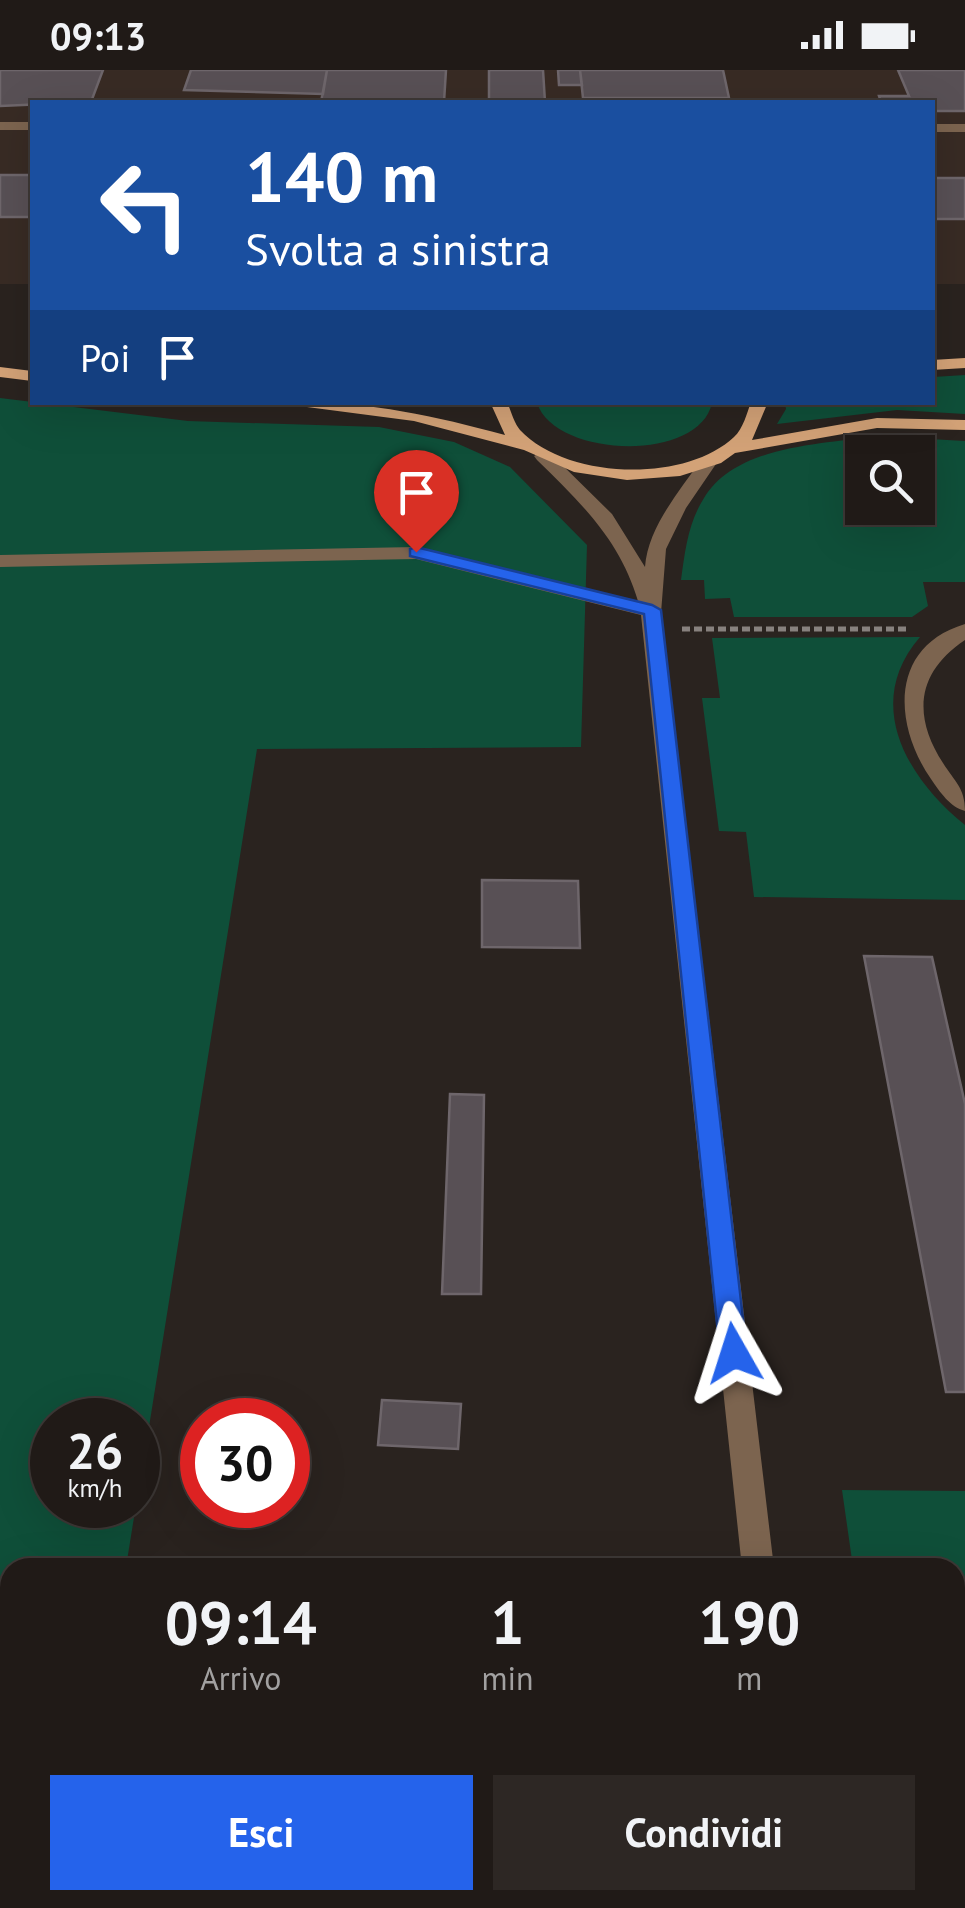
<!DOCTYPE html>
<html lang="it">
<style>
body{margin:0;font-family:"PT Sans",sans-serif;background:#2d2724;color:#f1f3f6;height:100vh;display:flex;flex-direction:column;font-size:38px;white-space:nowrap}
*{box-sizing:border-box;margin:0}
p{font-size:32px;color:#a2a1a1}
.icon{flex:none;width:55px;height:55px;fill:none;stroke:currentColor;stroke-width:2;stroke-linecap:round;stroke-linejoin:round}
.map{position:relative;flex:1;overflow:hidden}
.details{position:absolute;left:0px;top:1488px;width:965px;height:352px;display:flex;flex-direction:column;background:#201a17;border-radius:30px 30px 0 0;box-shadow:0 10px 40px #0002,0 0 0 2px #3d3836}
.details>*{flex:none}
.guide{position:absolute;left:30px;top:30px;width:905px;height:305px;border-radius:0px;box-shadow:0 10px 40px #0002,0 0 0 2px #3d3836;background:#1a4fa0;color:#fff;overflow:hidden}
.buttons{position:absolute;left:845px;top:365px;display:grid;gap:20px}
.buttons a{display:grid;place-items:center;width:90px;height:90px;border-radius:0px;background:#201a17;box-shadow:0 10px 40px #0002,0 0 0 2px #3d3836;font-size:50px}
.speed{position:absolute;left:30px;top:1328px;display:flex;gap:20px;font-size:50px;font-weight:700;text-align:center}
.speed>*{display:grid;place-content:center;width:130px;height:130px;border-radius:50%;background:#201a17;box-shadow:0 10px 40px #0002,0 0 0 2px #3d3836;line-height:1}
.speed small{font-size:25px;font-weight:400}
.speed .limit{border:15px solid #d22;background:#fff;color:#111}
.pin{position:absolute;display:grid;place-items:center;width:85px;height:85px;color:#fff;margin:-102px -42px;border-radius:50% 50% 50% 0;rotate:-45deg;box-shadow:0 0 10px #0007}
.pin .icon{rotate:45deg}
.me{position:absolute;width:110px;margin:-55px;rotate:354deg;stroke-linejoin:round;filter:drop-shadow(0 0 8px #0008)}
.turn{display:flex;align-items:center;gap:35px;height:210px;padding:0 50px;font-size:45px}
.turn .icon{width:130px;height:130px;stroke-width:2.5}
.turn b{display:block;font-size:70px;line-height:85px}
.then{display:flex;align-items:center;height:95px;padding:0 50px;background:#0003;gap:20px;font-size:38px}
.eta{display:flex;justify-content:space-evenly;align-items:center;height:170px;text-align:center}
.eta b{font-size:60px;font-weight:800;line-height:70px}
.button{display:flex;gap:20px;margin-top:auto;padding:20px 50px}
.button a{flex:1;height:115px;border-radius:0px;background:#2563eb;color:#fff;font-size:40px;font-weight:800;line-height:115px;text-align:center}
.button a+a{background:#2d2724;color:#f1f3f6}
.status{display:flex;justify-content:space-between;align-items:center;height:70px;padding:0 50px;background:#201a17;direction:ltr}
.status svg{height:28px;fill:currentColor}
.map>svg:first-child{display:block}
.built{fill:#382b24}
.green{fill:#0f4f39;fill-rule:evenodd}
.building{fill:#585055;stroke:#6e666b;stroke-width:2.5}
.lines{fill:none;stroke-linecap:round;stroke-linejoin:round}
.path{stroke:#87817e;stroke-width:5;stroke-dasharray:8 4;stroke-linecap:butt}
.minor{fill:#7c644f;fill-rule:evenodd}
.major{fill:#d3a277;fill-rule:evenodd}
.route{fill:#2563eb;stroke:#184099;stroke-width:2.5}
</style>
<div class="status"><b>09:13</b><svg viewBox="0 0 49 12"><path d="M0 12V9h3v3zM5 12V6h3v6zM10 12V3h3v9zM15 12V0h3v12zM26 1h20v11H26zM47 4h2v5h-2z"/></svg></div>
<div class="map">
<svg width="965" height="1838" viewBox="0 0 965 1838">
<rect width="100%" height="100%" fill="#2a231f"/>
<path class="built" d="M0,0H965V214H933L932,32H32V214H0Z"/>
<path class="green" d="M965,305V344L897,340L777,354L786,339L785,333L932,332L933,307Z
M0,328L188,351L379,357L454,372L510,397L587,475L581,677L257,679L138,1426V1350H52V1435H136L126,1497L10,1498V1830H715L716,1838H0Z
M712,333C699,393 555,388 537,333Z
M875,366L965,371V512H923L928,536L912,547H734L730,528L705,529L704,510H681C685,481 688,453 704,428C736,375 820,375 875,366ZM918,382V438H862V382Z
M920,567C862,634 908,709 965,755V830L754,827L746,762L719,761L702,628H720L712,568Z
M842,1420L965,1421V1838H856L855,1830H955V1498L853,1497Z"/>
<path class="building" d="M0,0H103L91,32L0,36Z
M191,0H327L323,24L184,20Z
M327,0H446L444,32H321Z
M489,0H543L545,32H489Z
M558,0H580L582,15H559Z
M580,0H723L729,28H583Z
M898,0H965V41H932V32H881L879,26H909Z
M583,28H729L730,32H583Z
M0,105H32V147H0Z
M932,108H965V149H932Z
M482,810L578,811L580,878L482,877Z
M864,886L932,887L965,1034V1322H946Z
M450,1024L484,1025L481,1224H442Z
M382,1330L461,1334L458,1379L378,1375Z"/>
<g class="lines">
<path class="path" d="M682,559H910"/>
<path class="minor" d="M0,52H32V60H0Z
M932,54H965V62H932Z
M543,381L549,382L612,444L645,497C648,457 679,422 701,390L707,389L716,394L686,438L666,479L661,543L774,1498H742L641,545L416,489L0,497V485L416,477L638,531C620,470 581,433 537,390L534,386Z
M965,554V570C917,602 912,645 943,693C955,712 965,718 965,741C950,737 940,722 931,709C894,656 888,577 965,554Z
M776,1830H814L815,1838H777Z"/>
<path class="major" d="M965,288V298L932,300V290Z
M0,297L32,301V311L0,307Z
M299,332C371,332 435,346 505,365L490,332H507C511,341 514,353 520,360C567,410 685,413 734,367C743,359 747,343 751,332H768L752,370L877,348L965,350V360L877,358L735,383L721,393L680,406L627,410L574,402L524,380L414,351L307,337Z"/>
</g>
<path class="route" d="M416,477L652,535L661,540L747,1283L743,1292L734,1296L724,1292L720,1283L644,544L410,486V479Z"/>
</svg>
<div class="buttons">
<a><svg class="icon" aria-label="search" viewBox="0 0 24 24"><circle cx="10" cy="10" r="6"/><path d="M15 15l6 6"/></svg></a>
</div>
<div class="speed"><div>26<small>km/h</small></div><div class="limit">30</div></div>
<div class="pin" style="left:416px;top:482px;background:#d93025"><svg class="icon" aria-label="arrive" viewBox="0 0 24 24"><path d="M6 21V4h12l-3 4 3 4H6"/></svg></div>
<svg class="me" style="left:734px;top:1283px" viewBox="-20 -20 40 40"><path d="M0-17L14 15 0 8-14 15z" fill="#2563eb" stroke="#fff" stroke-width="4"/></svg>
<div class="guide">
<div class="turn"><svg class="icon" aria-label="left" viewBox="0 0 24 24"><path d="M17 20v-9H6M10 6l-5 5 5 5"/></svg><div><b>140 m</b>Svolta a sinistra</div></div>
<div class="then">Poi<svg class="icon" aria-label="arrive" viewBox="0 0 24 24"><path d="M6 21V4h12l-3 4 3 4H6"/></svg></div>
</div>
<section class="details">
<div class="eta">
<div><b>09:14</b><p>Arrivo</p></div>
<div><b>1</b><p>min</p></div>
<div><b>190</b><p>m</p></div>
</div>
<div class="button"><a>Esci</a><a>Condividi</a></div>
</section>
</div>
